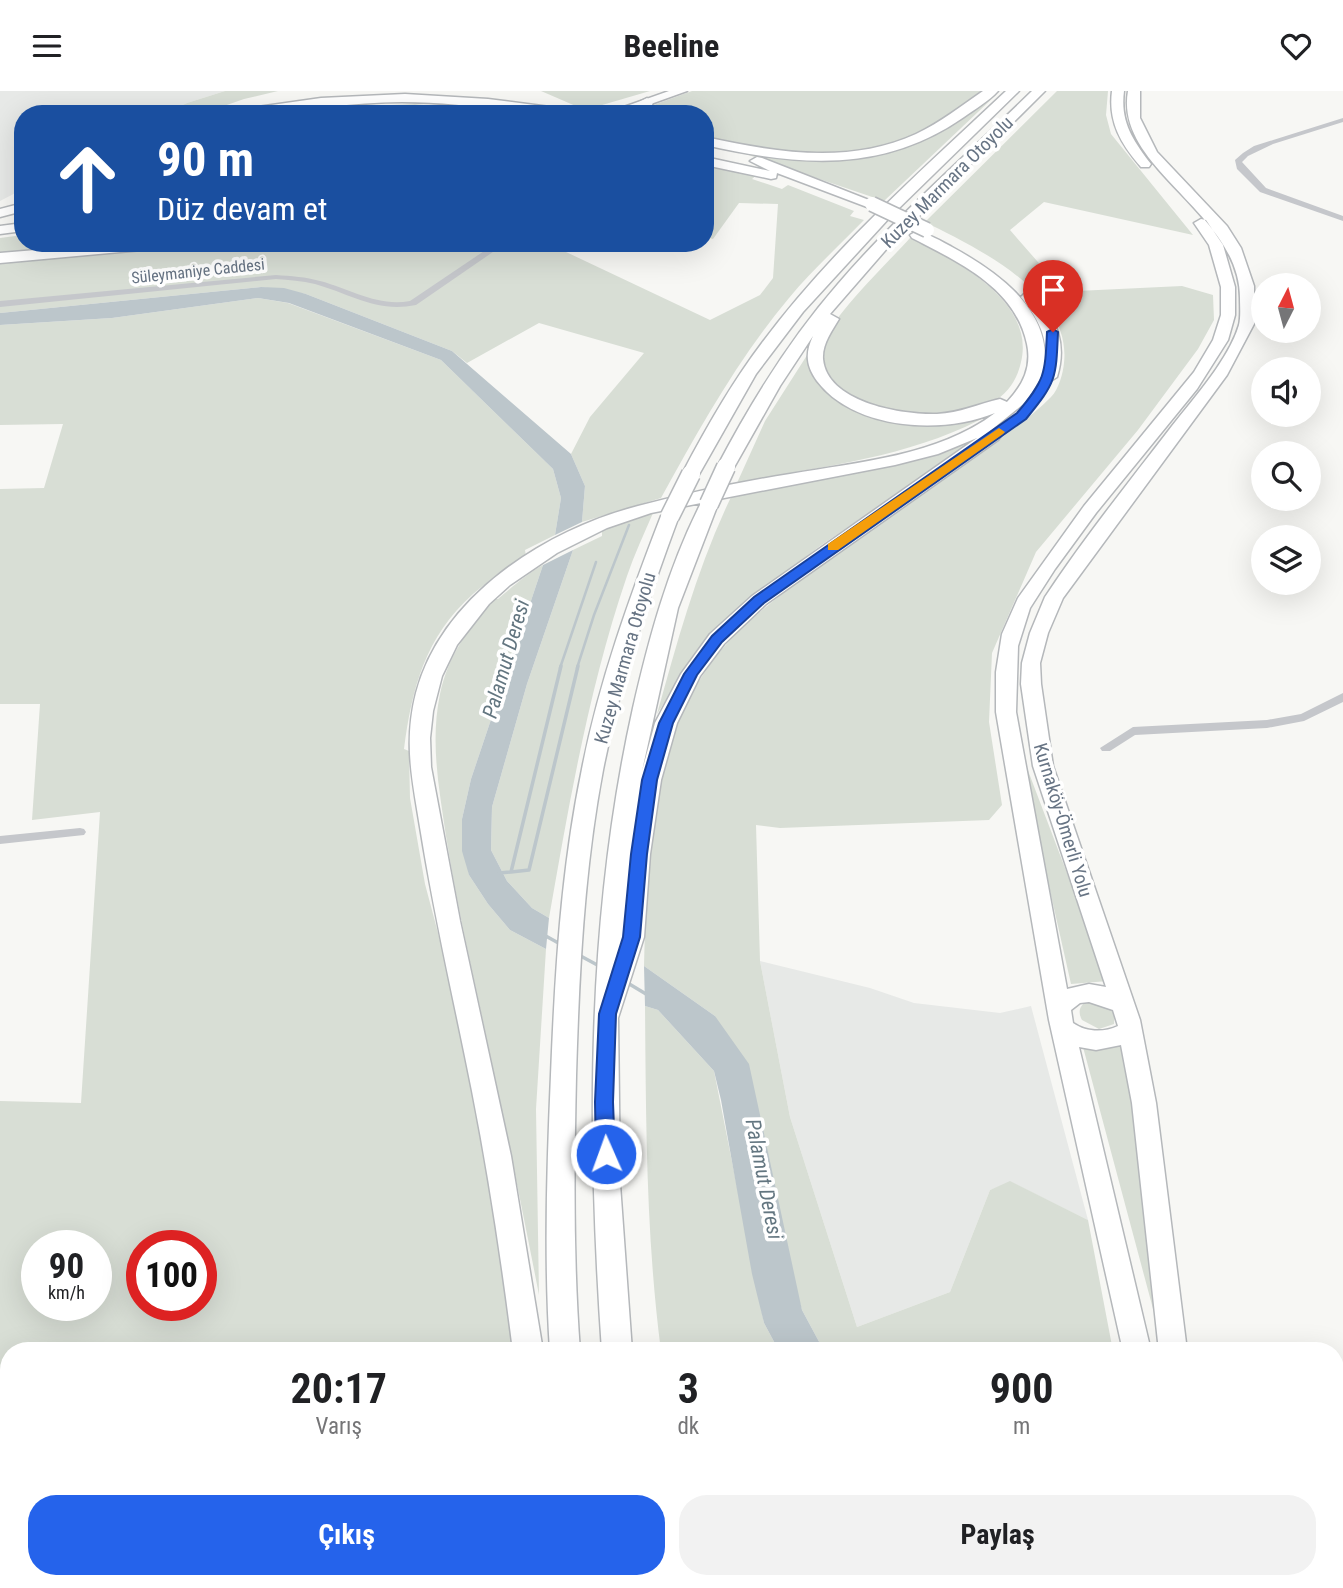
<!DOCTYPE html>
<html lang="tr">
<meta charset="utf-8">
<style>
body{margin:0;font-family:"Roboto Condensed",sans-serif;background:#f2f2f2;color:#202124;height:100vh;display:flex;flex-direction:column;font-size:26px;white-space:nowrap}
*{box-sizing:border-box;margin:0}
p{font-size:23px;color:#757577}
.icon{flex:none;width:38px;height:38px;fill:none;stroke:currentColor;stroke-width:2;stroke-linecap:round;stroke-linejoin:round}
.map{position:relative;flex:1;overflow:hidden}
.side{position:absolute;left:0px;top:1251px;width:1344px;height:247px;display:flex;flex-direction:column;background:#fff;border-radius:28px 28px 0 0;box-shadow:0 7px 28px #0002}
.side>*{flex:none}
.hud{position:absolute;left:14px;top:14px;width:700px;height:147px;border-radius:28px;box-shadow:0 7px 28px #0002;background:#1a4fa0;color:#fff;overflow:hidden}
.needle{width:46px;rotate:6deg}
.buttons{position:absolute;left:1251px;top:182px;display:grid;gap:14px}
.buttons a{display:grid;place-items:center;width:70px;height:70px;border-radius:50%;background:#fff;box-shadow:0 7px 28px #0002;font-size:35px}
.speed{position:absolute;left:21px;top:1139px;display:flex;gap:14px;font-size:35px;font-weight:700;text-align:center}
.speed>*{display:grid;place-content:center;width:91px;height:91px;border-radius:50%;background:#fff;box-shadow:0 7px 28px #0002;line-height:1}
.speed small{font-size:18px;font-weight:400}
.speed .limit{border:10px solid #d22;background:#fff;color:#111}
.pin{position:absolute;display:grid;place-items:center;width:60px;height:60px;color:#fff;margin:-72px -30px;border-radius:50% 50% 50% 0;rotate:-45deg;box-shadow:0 0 7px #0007}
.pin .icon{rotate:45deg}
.me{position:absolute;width:77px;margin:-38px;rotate:358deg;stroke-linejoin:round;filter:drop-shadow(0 0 5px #0008)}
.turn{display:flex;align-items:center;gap:24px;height:147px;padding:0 28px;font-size:32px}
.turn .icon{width:91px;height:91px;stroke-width:2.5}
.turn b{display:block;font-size:49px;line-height:60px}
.eta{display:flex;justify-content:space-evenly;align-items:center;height:119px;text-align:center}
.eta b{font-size:42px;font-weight:700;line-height:49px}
.button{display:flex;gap:14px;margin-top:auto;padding:14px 28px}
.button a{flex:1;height:80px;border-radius:28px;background:#2563eb;color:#fff;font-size:28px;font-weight:700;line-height:80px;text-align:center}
.button a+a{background:#f2f2f2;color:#202124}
header{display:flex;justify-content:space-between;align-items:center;height:91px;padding:0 28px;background:#fff;font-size:32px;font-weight:700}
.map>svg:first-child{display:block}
.built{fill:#e7e9e7}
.green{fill:#d8ded5;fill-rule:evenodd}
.water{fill:#bcc6cb}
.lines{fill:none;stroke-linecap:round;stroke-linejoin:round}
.stream-far1{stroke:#bcc6cb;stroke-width:2.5}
.stream{stroke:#bcc6cb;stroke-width:3.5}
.trunk-casing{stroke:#b5b8bb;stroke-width:3}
.motorway-casing{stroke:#b5b8bb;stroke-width:3}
.minor{fill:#c5c7cb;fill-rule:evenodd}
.trunk{fill:#fff;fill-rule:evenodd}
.motorway{fill:#fff;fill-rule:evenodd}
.motorway-bridge-far1-casing{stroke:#b5b8bb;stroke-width:17;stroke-linecap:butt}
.motorway-bridge-casing{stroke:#b5b8bb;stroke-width:21;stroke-linecap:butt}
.motorway-bridge-far1{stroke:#fff;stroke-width:14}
.motorway-bridge{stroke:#fff;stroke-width:18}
.route{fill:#2563eb;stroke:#184099;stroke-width:2}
.slow{fill:#f59e0b}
.labels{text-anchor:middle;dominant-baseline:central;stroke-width:7;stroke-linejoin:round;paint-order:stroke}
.far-street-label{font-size:16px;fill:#677484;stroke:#fff}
.street-label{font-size:19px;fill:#677484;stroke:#fff}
.water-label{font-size:21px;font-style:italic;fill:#637680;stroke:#fff}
</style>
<header><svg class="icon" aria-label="menu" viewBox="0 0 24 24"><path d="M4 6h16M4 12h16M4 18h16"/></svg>Beeline<svg class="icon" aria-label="heart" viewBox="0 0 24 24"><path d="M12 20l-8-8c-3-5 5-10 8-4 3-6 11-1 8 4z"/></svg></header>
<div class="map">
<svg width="1343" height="1497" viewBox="0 0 1343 1497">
<rect width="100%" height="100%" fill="#f7f7f4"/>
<path class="built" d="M0,0H225L187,12L163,23H23V98L0,110Z
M760,870L870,897L914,912L1000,922L1031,915L1088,1129L1011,1091L990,1099L950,1201L857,1236L790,1026Z"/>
<path class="green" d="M225,0H278L244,8L201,23H163L187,12Z
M541,0H650L585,19Z
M692,0H984C965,13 946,28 926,39C855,76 780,61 705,47V23H629Z
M1057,0H1108L1106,24L1111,43L1193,144L1044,111L1010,139L1044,178L1077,200L1182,195L1213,204L1214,229L1198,258L1138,339L1036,461L992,562L989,631L1002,714L989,729L780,737L756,734L760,870L790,1026L857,1236L950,1201L990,1099L1010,1090L1088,1129L1113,1260H824L802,1219L715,925L644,875C647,775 648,661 709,575C735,538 772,510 809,483C861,444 916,409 969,370C997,350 1027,330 1051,306C1059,298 1063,282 1064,272C1072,201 975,156 925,131Z
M995,2L997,3L884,110L734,59L774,65L886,60Z
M415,13L501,23H306L368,15Z
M705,74L758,83L752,88L782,98L788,94L854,120L850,125L864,129C839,155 812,179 789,207C738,268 699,338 661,407L582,431L585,395L571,363L590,326L644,262L539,232L467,272L452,260L306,203L261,196L0,222V170L102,163L194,152H547L710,229L760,204L773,187L778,113L739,112L713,148L705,146Z
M23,144V152H146L0,163V147Z
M910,147C954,168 1036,210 1021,271C1017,289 1008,303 991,312C950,333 814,326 822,258C826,229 891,169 910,147Z
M258,207L288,212L441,269L553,378L561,407L555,444L525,459L526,465C508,477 489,489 473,503C425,546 412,597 404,658L409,660L410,707L425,793L455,906L497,1143L513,1260H9V1436L0,1412V1010L81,1012L100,721L32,729L40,613H0V398L44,397L63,333L0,334V234L112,227ZM37,1155H96V1214H37ZM142,1155H201V1214H142Z
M811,258L821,291L890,327L992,322C916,366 823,375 737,392L765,330Z
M982,345L820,455L725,528L700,556L657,623C678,548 698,474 732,404C816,389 903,380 982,345Z
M653,422C644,443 634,464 627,485C589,596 569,713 549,827L532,817L507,790L491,759L492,716L527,593L573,459L602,445V439Z
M543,474L471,688L462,728L469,784L488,813L510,839L546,858L536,1018L539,1204C520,1106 500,1009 479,912C467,857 455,801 446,745C439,697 430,651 440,603C448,565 469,536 495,508H498C511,497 529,481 543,474Z
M1016,648L1108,890L1071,893Z
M1090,909L1115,919L1114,933L1099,938L1082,929C1077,920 1080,913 1090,909Z
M645,915L658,919L714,980L764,1232L779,1260H661C646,1146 646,1029 645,915Z
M1125,954L1160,1244L1083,956Z
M9,1468V1489H537L538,1497H0V1474Z
M727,1489H907L911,1497H734Z
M961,1489H1154L1156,1497H966Z"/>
<path class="water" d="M261,196L284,197L306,203L452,260L571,363L585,395L582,431L555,444L561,407L553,378L441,269L289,212L258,207L112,227L0,234V222Z
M573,459L527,593L492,716L491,759L507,790L532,817L549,827L546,858L510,839L488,813L469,784L462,760V728L471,688L543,474Z
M644,875L715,925L749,973L802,1219L824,1260H779L764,1232L752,1183L721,1009L714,980L658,919L645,915Z"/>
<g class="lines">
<path class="stream-far1" d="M412,156L421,152
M560,577L596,471
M577,577L594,524L629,434"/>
<path class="stream" d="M511,781L529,779L578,575
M499,782L511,781L561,575
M544,844L562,854
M577,863L601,876
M626,891L646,903"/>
<defs>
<path id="trunk" d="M669,0H687L623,23H604Z
M1112,0H1124C1120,31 1133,49 1151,73L1149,76H1141C1121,53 1108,31 1112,0Z
M1128,0H1140V27L1157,61L1227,135L1241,157L1254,195V233L1227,284L1063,507L1048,542L1040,572L1041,593L1053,675L1140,929L1156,1012L1187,1260H1159L1132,1012L1121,954L1096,959L1079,956L1151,1260H1123L1049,929L996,621V581L1002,543L1018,507L1084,415L1194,281L1213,249L1221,224V196L1209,154L1194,132L1201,128L1206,129L1223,154L1235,196V224L1228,249L1197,298L1096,422L1055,478L1030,517L1018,555L1016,621L1067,898L1089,893L1106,896L1033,675L1021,593L1022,572L1030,542L1045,506C1084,447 1129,391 1172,335C1194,307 1229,268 1239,234C1241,226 1240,215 1240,207C1240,121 1114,78 1128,0ZM1089,911L1113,919L1118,935C1103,942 1086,941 1073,932L1071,919L1080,912Z
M23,132V140L0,143V135Z
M1172,1489H1202L1203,1497H1173Z
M1205,1489H1235L1237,1497H1207Z"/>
<path id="motorway" d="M983,0H998C989,10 975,18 964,26C882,83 798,75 705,54V46C774,61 849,74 916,43C940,32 961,15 983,0Z
M1006,0H1019L892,124L803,221L756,283L697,387H685L682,383C706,337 731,293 762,252C832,158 921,80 1006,0Z
M1032,0H1045L890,154L830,223L839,228C832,240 822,253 823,268C827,312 903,324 937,323C960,322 978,313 1000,308L1007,311C1023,294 1032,276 1027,253C1015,196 958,171 912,147L910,144L917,140C929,143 941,150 952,156C994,179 1047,215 1045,269C1048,243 1036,226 1021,206L1024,203H1034C1057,227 1067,253 1057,286L1049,291L1041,286L1027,310L990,340L998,341L1001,345L998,349L766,513L724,553L700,585L677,632L661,689L650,763L644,846L618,927L620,1093L632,1260H602C587,1044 586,829 633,617C649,547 668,477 701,412L651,422L607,437L557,462L510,494L489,513L457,554L442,585L433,620L430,647L431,676L460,830L511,1065L543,1260H513C502,1173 489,1086 472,1000C455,914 435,829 421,742C413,692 403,653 416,602C442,504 546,439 638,415C688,402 739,391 790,383C858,371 938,365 995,322C942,344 854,339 817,290C806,275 805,262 813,245L780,295L732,380L726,381L717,376C751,311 790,248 838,193C897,124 967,64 1032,0ZM977,347L752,505L710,543L681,583L655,632L642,680L678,517L718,413L714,409L895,374L938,363Z
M405,3L488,8L573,19L579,23C520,23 462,11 402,11C345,11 288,23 231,23L237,19L321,7Z
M647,7L653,11L652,14L633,23H616Z
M705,66L770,80L750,70L757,66L762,67L879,113L877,116H867L777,82L776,87L771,88L705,74Z
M23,112V120L0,126V118Z
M120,152H182L175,156L0,172V162Z
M670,419L679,425C648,508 620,592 603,679C584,779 579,882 576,985C574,1077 573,1168 580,1260H550C544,1168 547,1076 551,984C555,882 561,779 582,678C599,591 629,508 661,425Z
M545,1489H606L607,1497H546Z
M630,1489H662L663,1497H631Z"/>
</defs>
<use href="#trunk" class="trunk-casing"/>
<use href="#motorway" class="motorway-casing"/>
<path class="minor" d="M1343,27V31L1273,53L1248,65L1242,71L1266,97L1343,125V130L1260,101L1237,78L1235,69L1243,62L1254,55Z
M496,152H506L416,214C376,222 351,203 315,193C302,190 289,189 276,188L0,216V210L276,184C291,185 306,186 320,190C351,198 377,216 410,210Z
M1343,602V611L1304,630L1267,637L1135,644L1110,660H1102L1100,657L1133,636L1267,629L1301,623Z
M80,737L84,738L86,741L84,744L0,753V745Z
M0,1320L6,1322L8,1337L6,1343L0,1345Z"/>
<use href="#trunk" class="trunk"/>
<use href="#motorway" class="motorway"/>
<defs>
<path id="motorway-bridge-far1" d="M872,113L927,139"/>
<path id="motorway-bridge" d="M709,413L726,376
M670,425L691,383"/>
</defs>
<use href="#motorway-bridge-far1" class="motorway-bridge-far1-casing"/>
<use href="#motorway-bridge" class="motorway-bridge-casing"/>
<use href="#motorway-bridge-far1" class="motorway-bridge-far1"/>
<use href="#motorway-bridge" class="motorway-bridge"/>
</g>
<path class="route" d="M1053,238L1058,241C1056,289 1056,291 1026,328L764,512L722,551L697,584L673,632L657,689L647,763L640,846L616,923L613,1011L615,1063L613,1069L606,1071L599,1069L596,1063L595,1011L599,923L623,846L631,763L642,689L659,632L684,583L712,545L754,506L1017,322C1045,289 1045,284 1047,241Z"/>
<path class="slow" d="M999,337L1005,341L1003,343L838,459H828V453Z"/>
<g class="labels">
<g class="far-street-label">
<text transform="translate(198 180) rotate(-6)">Süleymaniye Caddesi</text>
</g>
<g class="street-label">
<text transform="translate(947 91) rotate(-45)">Kuzey Marmara Otoyolu</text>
<text transform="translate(625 567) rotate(-74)">Kuzey Marmara Otoyolu</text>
<text transform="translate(1063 729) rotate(73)">Kurnaköy-Ömerli Yolu</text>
</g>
<g class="water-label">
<text transform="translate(506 568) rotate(-74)">Palamut Deresi</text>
<text transform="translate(764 1088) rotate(79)">Palamut Deresi</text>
</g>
</g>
</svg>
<div class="buttons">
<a><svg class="needle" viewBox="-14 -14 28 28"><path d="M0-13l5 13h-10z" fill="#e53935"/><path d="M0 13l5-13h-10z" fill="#757577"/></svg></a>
<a><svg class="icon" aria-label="sound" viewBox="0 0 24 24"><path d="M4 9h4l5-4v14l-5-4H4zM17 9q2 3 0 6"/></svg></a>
<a><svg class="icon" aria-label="search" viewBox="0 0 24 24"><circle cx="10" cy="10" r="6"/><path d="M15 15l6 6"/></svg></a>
<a><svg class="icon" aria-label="layers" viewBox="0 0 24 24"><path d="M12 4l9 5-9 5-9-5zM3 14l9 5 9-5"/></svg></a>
</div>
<div class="speed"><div>90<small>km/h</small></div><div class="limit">100</div></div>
<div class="pin" style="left:1053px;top:241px;background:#d93025"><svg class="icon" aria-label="arrive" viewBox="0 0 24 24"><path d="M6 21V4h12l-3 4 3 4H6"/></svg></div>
<svg class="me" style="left:606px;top:1063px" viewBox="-20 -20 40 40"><circle r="17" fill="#2563eb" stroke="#fff" stroke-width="3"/><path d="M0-11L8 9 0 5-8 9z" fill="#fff"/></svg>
<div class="hud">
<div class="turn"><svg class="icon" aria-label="ahead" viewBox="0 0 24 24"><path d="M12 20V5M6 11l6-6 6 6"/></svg><div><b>90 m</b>Düz devam et</div></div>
</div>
<section class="side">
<div class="eta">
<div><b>20:17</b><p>Varış</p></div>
<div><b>3</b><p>dk</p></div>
<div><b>900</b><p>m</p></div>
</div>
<div class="button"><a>Çıkış</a><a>Paylaş</a></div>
</section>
</div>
